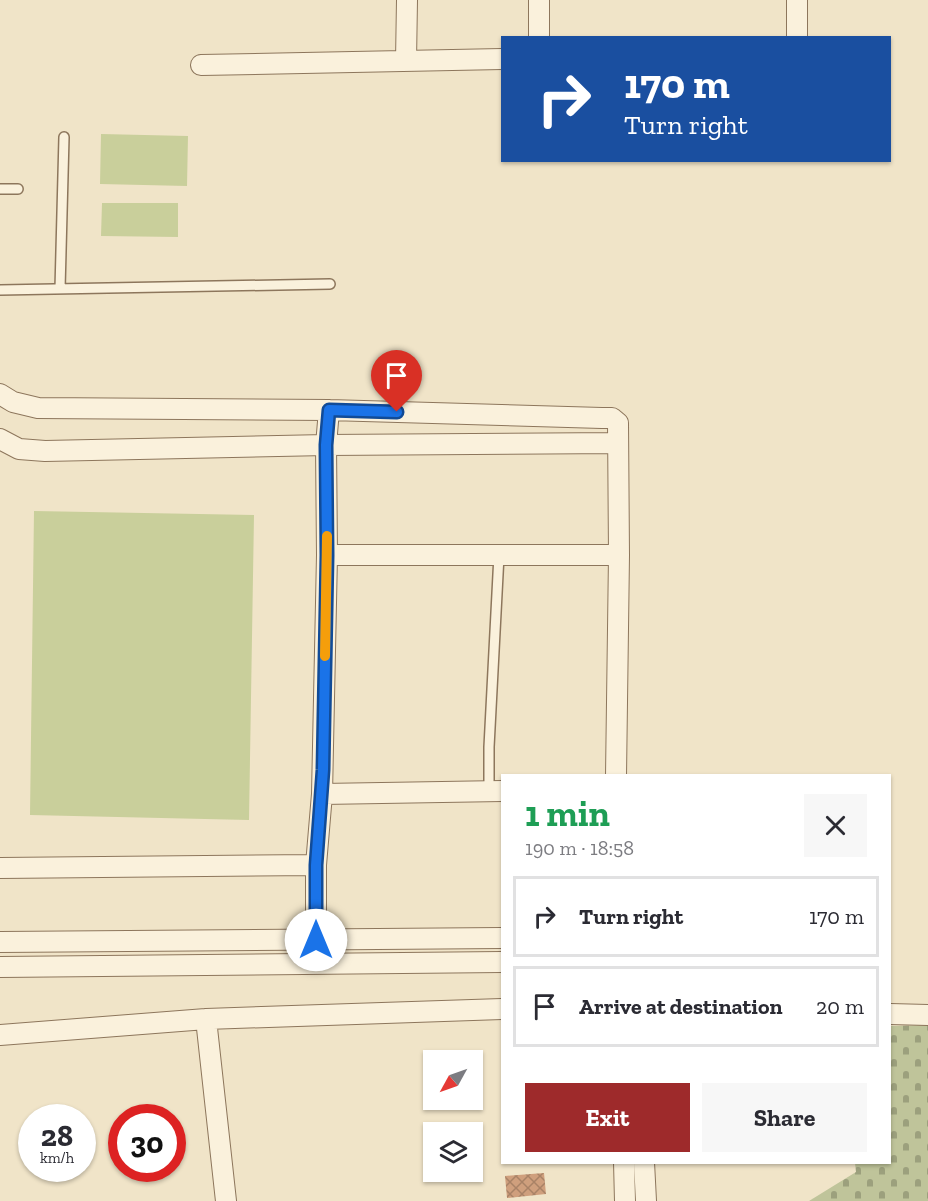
<!DOCTYPE html>
<meta charset="utf-8">
<style>
body{margin:0;font-family:"Zilla Slab",serif;background:#f7f7f7;color:#2b2b33;height:100vh;display:flex;flex-direction:column;font-size:22px;white-space:nowrap}
*{box-sizing:border-box;margin:0}
p{font-size:20px;color:#7c7c81}
.icon{flex:none;width:33px;height:33px;fill:none;stroke:currentColor;stroke-width:2;stroke-linecap:round;stroke-linejoin:round}
.map{position:relative;flex:1;overflow:hidden}
.panel{position:absolute;left:501px;top:774px;width:390px;height:390px;display:flex;flex-direction:column;background:#fff;border-radius:0px;box-shadow:0 2px 4px #0004}
.panel>*{flex:none}
.top-card{position:absolute;left:501px;top:36px;width:390px;height:126px;border-radius:0px;box-shadow:0 2px 4px #0004;background:#1a4fa0;color:#fff;overflow:hidden}
.needle{width:39px;rotate:230deg}
.controls{position:absolute;left:423px;top:1050px;display:grid;gap:12px}
.controls a{display:grid;place-items:center;width:60px;height:60px;border-radius:0px;background:#fff;box-shadow:0 2px 4px #0004;font-size:30px}
.speed{position:absolute;left:18px;top:1104px;display:flex;gap:12px;font-size:30px;font-weight:700;text-align:center}
.speed>*{display:grid;place-content:center;width:78px;height:78px;border-radius:50%;background:#fff;box-shadow:0 2px 4px #0004;line-height:1}
.speed small{font-size:15px;font-weight:400}
.speed .limit{border:9px solid #d22;background:#fff;color:#111}
.pin{position:absolute;display:grid;place-items:center;width:51px;height:51px;color:#fff;margin:-62px -26px;border-radius:50% 50% 50% 0;rotate:-45deg;box-shadow:0 0 6px #0007}
.pin .icon{rotate:45deg}
.me{position:absolute;width:66px;margin:-33px;rotate:0deg;stroke-linejoin:round;filter:drop-shadow(0 0 4px #0008)}
.turn{display:flex;align-items:center;gap:21px;height:126px;padding:0 24px;font-size:27px}
.turn .icon{width:78px;height:78px;stroke-width:2.5}
.turn b{display:block;font-size:42px;line-height:51px}
.round{display:grid;place-items:center;flex:none;width:63px;height:63px;border-radius:0px;background:#f7f7f7}
.head{display:flex;align-items:center;justify-content:space-between;height:102px;padding:0 24px}
h1{font-size:36px;font-weight:700;line-height:45px;color:#1e9e55}
.action{display:flex;gap:12px;margin-top:auto;padding:12px 24px}
.action a{flex:1;height:69px;border-radius:0px;background:#9e2a2b;color:#fff;font-size:24px;font-weight:700;line-height:69px;text-align:center}
.action a+a{background:#f7f7f7;color:#2b2b33}
ul{padding:0;list-style:none}
li{display:flex;align-items:center;gap:18px;height:81px;margin:0 12px 9px;padding:0 12px;border:3px solid #e1e1e2;border-radius:0px}
li div{flex:1}
li b{display:block;font-size:22px}
li em{font-style:normal}
.map>svg:first-child{display:block}
.cemetery{fill:url(#cemetery-stones)}
.green{fill:#c9cf9b}
.building{fill:url(#building-cross-hatch)}
.lines{fill:none;stroke-linecap:round;stroke-linejoin:round}
.service-casing{stroke:#8d765c;stroke-width:12}
.minor-casing{stroke:#8d765c;stroke-width:22}
.service{stroke:#faf1dc;stroke-width:9}
.minor{stroke:#faf1dc;stroke-width:20}
.route-casing{stroke:#114b97;stroke-width:15}
.route{stroke:#1a73e8;stroke-width:10}
.slow{stroke:#f59e0b;stroke-width:10}
</style>
<div class="map">
<svg width="928" height="1201" viewBox="0 0 928 1201">
<defs>
<pattern id="cemetery-stones" width="16" height="16" patternUnits="userSpaceOnUse" patternTransform="scale(1.5)"><rect width="16" height="16" fill="#bfc49a"/><path d="M2 7V4a2 2 0 0 1 4 0v3zM10 15v-3a2 2 0 0 1 4 0v3z" fill="#9ca07d"/></pattern>
<pattern id="building-cross-hatch" width="8" height="8" patternUnits="userSpaceOnUse" patternTransform="scale(1.5)"><rect width="8" height="8" fill="#cf9f7d"/><path d="M0 0l8 8M0 8l8-8" fill="none" stroke="#a98266"/></pattern>
</defs>
<rect width="100%" height="100%" fill="#f0e4c8"/>
<path class="cemetery" d="M928,1025V1201H809L856,1172L855,1163L890,1162V1026Z"/>
<path class="green" d="M101,134L188,136L187,186L100,184Z
M102,203H178V237L101,236Z
M34,511L254,515L249,820L30,815Z"/>
<path class="building" d="M544,1173L546,1194L507,1198L505,1176Z"/>
<g class="lines">
<defs>
<path id="service" d="M0,189H18
M60,289L64,137
M0,290L330,284
M489,791V747L499,555"/>
<path id="minor" d="M539,0V38
M797,0V38
M406,61L407,0
M201,65L502,59
M0,394L13,402L38,408L329,410L602,418H612L618,423L619,555L616,776
M0,439L19,449L45,451L326,445L618,443
M327,555H619
M322,794L502,791
M0,868L316,865
M316,940V865L322,794L327,555L326,445L329,410
M0,942L502,938
M0,967L502,962
M890,1014L928,1015
M206,1019L226,1201
M0,1035L206,1019L502,1009
M624,1162L625,1201
M644,1162L646,1201"/>
</defs>
<use href="#service" class="service-casing"/>
<use href="#minor" class="minor-casing"/>
<use href="#service" class="service"/>
<use href="#minor" class="minor"/>
</g>
<g class="lines">
<defs>
<path id="route" d="M316,940V865L323,770L327,555L326,445L329,410L397,412"/>
</defs>
<use href="#route" class="route-casing"/>
<use href="#route" class="route"/>
<path class="slow" d="M325,656L327,536"/>
</g>
</svg>
<div class="controls">
<a><svg class="needle" viewBox="-14 -14 28 28"><path d="M0-13l5 13h-10z" fill="#e53935"/><path d="M0 13l5-13h-10z" fill="#7c7c81"/></svg></a>
<a><svg class="icon" aria-label="layers" viewBox="0 0 24 24"><path d="M12 4l9 5-9 5-9-5zM3 14l9 5 9-5"/></svg></a>
</div>
<div class="speed"><div>28<small>km/h</small></div><div class="limit">30</div></div>
<div class="pin" style="left:397px;top:412px;background:#d93025"><svg class="icon" aria-label="arrive" viewBox="0 0 24 24"><path d="M6 21V4h12l-3 4 3 4H6"/></svg></div>
<svg class="me" style="left:316px;top:940px" viewBox="-20 -20 40 40"><circle r="19" fill="#fff"/><path d="M0-13L10 11 0 6-10 11z" fill="#1a73e8"/></svg>
<div class="top-card">
<div class="turn"><svg class="icon" aria-label="right" viewBox="0 0 24 24"><path d="M7 20v-9h11M14 6l5 5-5 5"/></svg><div><b>170 m</b>Turn right</div></div>
</div>
<section class="panel">
<div class="head"><div><h1>1 min</h1><p>190 m · 18:58</p></div><a class="round"><svg class="icon" aria-label="close" viewBox="0 0 24 24"><path d="M6 6l12 12M18 6L6 18"/></svg></a></div>
<ul>
<li><svg class="icon" aria-label="right" viewBox="0 0 24 24"><path d="M7 20v-9h11M14 6l5 5-5 5"/></svg><div><b>Turn right</b></div><em>170 m</em></li>
<li><svg class="icon" aria-label="arrive" viewBox="0 0 24 24"><path d="M6 21V4h12l-3 4 3 4H6"/></svg><div><b>Arrive at destination</b></div><em>20 m</em></li>
</ul>
<div class="action"><a>Exit</a><a>Share</a></div>
</section>
</div>
